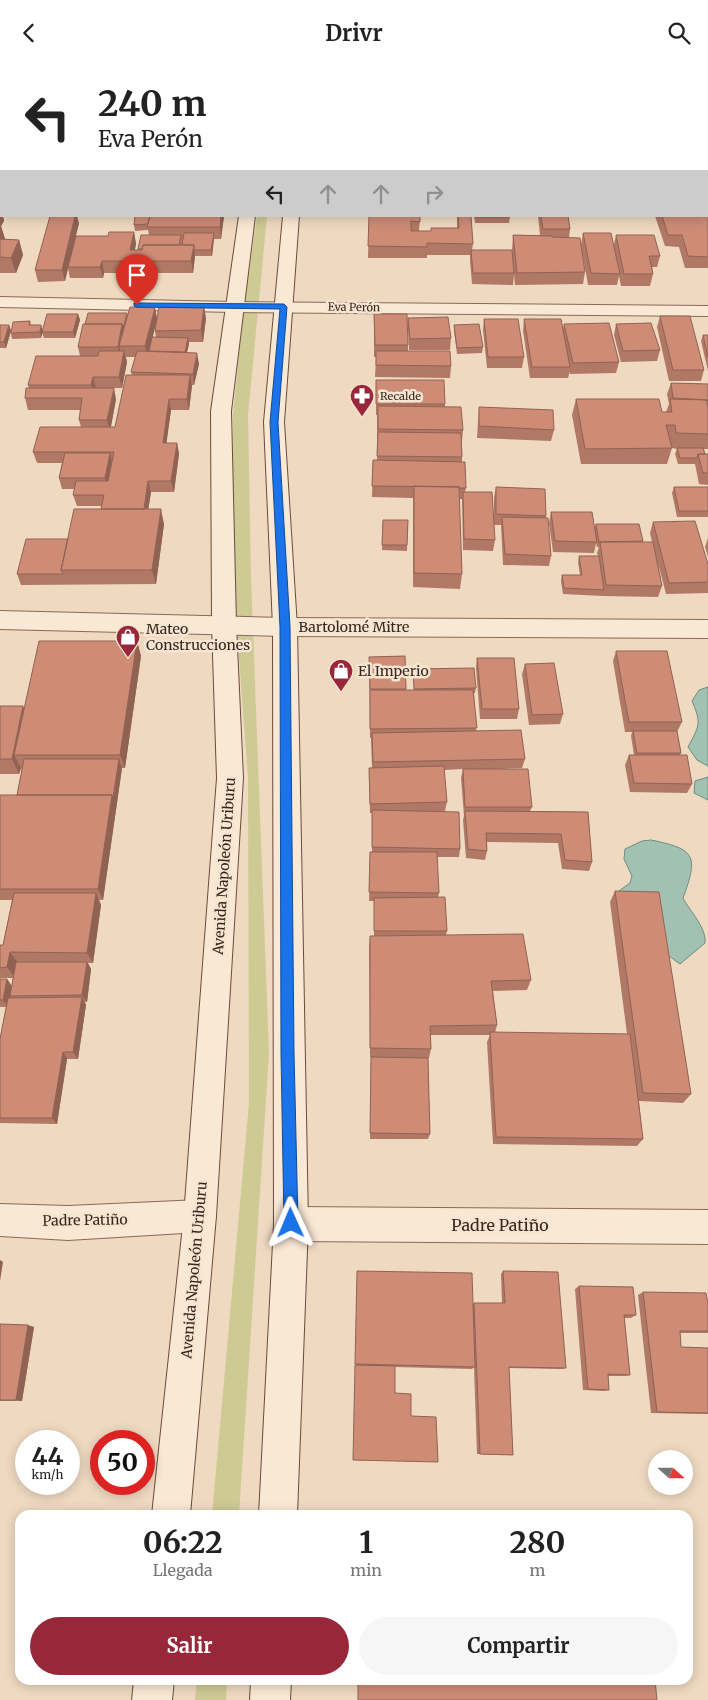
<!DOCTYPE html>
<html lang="es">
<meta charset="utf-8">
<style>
body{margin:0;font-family:Merriweather,serif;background:#f6f6f6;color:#222;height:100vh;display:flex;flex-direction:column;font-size:19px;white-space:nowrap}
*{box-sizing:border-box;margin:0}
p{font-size:16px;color:#767676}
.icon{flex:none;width:28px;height:28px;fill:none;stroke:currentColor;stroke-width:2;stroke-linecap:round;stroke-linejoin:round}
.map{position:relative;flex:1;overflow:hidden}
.details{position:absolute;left:15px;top:1445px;width:678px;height:175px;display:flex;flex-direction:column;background:#fff;border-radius:15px;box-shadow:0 2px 12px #0003}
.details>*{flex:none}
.guide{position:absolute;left:0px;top:0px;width:709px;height:152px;box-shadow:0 2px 12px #0003;background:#fff;color:#222;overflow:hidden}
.needle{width:32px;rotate:111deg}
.controls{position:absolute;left:648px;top:1385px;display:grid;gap:10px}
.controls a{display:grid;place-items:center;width:45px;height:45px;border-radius:50%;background:#fff;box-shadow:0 2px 12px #0003;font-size:25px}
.speed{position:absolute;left:15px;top:1365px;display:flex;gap:10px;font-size:25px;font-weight:700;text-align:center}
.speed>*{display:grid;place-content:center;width:65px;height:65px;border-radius:50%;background:#fff;box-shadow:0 2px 12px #0003;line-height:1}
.speed small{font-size:12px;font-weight:400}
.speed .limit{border:8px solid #d22;background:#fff;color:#111}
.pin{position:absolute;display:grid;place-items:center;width:42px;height:42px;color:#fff;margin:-51px -21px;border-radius:50% 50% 50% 0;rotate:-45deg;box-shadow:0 0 5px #0007}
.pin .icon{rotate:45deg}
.me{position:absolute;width:55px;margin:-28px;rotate:359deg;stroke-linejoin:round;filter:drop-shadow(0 0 4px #0008)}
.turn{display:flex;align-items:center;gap:18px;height:105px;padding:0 15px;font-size:22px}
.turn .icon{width:65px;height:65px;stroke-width:2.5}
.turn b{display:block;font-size:35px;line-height:42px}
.lanes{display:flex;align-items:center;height:48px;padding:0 15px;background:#0003;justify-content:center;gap:25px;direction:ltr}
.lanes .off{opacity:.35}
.eta{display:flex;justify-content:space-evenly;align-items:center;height:85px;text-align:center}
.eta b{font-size:30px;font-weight:700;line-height:35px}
.cta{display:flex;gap:10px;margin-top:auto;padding:10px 15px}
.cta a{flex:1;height:58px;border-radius:30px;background:#98273a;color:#fff;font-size:20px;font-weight:700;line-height:58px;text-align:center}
.cta a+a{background:#f6f6f6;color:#222}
header{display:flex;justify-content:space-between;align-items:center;height:65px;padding:0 15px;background:#fff;font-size:22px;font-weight:700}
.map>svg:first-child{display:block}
.green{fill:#cdca94}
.water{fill:#a3c1b3;stroke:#6a8f80}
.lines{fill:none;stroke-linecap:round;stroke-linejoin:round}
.minor-casing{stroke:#886a58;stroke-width:2}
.secondary-casing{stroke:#6a4b3b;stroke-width:2}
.minor{fill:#f9e8d4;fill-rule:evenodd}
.secondary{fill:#f9e8d4;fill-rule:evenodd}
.wall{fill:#b17865;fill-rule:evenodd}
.shaded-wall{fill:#906253}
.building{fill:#ce8c76;stroke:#906253}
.route{fill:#1a73e8;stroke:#114b97}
.labels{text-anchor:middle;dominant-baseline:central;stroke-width:5;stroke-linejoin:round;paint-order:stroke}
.far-street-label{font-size:11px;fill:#38251d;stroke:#f6e5d0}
.far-poi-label{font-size:11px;fill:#38251d;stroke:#f6e5d0;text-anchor:start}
.street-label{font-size:14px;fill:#38251d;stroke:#f6e5d0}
.poi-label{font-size:14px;fill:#38251d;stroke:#f6e5d0;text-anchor:start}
.near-street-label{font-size:16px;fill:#38251d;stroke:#f6e5d0}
</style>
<header><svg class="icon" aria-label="back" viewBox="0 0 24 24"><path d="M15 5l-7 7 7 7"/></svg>Drivr<svg class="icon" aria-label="search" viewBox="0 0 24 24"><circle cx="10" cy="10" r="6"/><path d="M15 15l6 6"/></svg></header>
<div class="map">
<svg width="708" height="1635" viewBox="0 0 708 1635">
<rect width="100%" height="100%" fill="#efd9c1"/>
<path class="green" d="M257,151H267L248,350L251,513L269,988L239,1450H212L249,1038L248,712L233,512V350L242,258Z
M197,1615H227L226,1635H195Z"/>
<path class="water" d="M708,622V701L697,695L688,682C699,661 702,659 692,636L699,625Z
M708,712V735L694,728L695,716Z
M651,775C695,784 699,790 683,833C689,845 707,863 705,878L680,899L665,888L619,826L630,818L632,811L624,794L625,784L642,776Z"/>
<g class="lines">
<defs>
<path id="minor" d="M684,0H698L699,1H685Z
M0,26H1V34H0Z
M0,232L234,237L708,241V251L234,247L0,242Z
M0,546L285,553L708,555V573L285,571L0,564Z
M200,1135L212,1139L216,1151L212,1163L200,1167L68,1175L0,1171V1139L68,1141Z
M291,1142L708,1145V1179L291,1176L279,1171L274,1159L279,1147Z"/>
<path id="secondary" d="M263,0H277V1H263Z
M301,0H315V1H301Z
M239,151H255L231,346L236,559L243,713L216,1151L190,1450H152L184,1151L217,713L212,559L211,346Z
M283,151H299L284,357L297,562L308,1159L297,1450H259L274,1159L273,562L264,357Z
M134,1615H174L172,1635H132Z
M251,1615H291L290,1635H250Z"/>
</defs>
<use href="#minor" class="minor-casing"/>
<use href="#secondary" class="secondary-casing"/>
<use href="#minor" class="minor"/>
<use href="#secondary" class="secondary"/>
</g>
<path class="wall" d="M181,0H229L228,1H181Z
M0,34H1V88H0Z
M0,127L1,151H3L4,156L1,161L5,174L19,175L23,190L16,208H0Z
M708,133V203H685L679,182L665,181L655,151H708Z
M135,151H224L221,174H214L212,191H195L193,208H104L103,213H70L68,203L65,216L38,217L35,205L79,158L74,178L108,171L134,167L136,179L135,185H138V184L149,170L148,165L135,166L134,160Z
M369,151H420L419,166H431L457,163V151H471L473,179L472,185H512L513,170H540L538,151H568L570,164L569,173L585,207L583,219L515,220L514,209L513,220L472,219L470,196V190H427V193H368Z
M474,151H510L509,158H475Z
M583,168L614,179L616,170L660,191L657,202H652L653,209L650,221H621L619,211L617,220H588L581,180Z
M155,243L157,254L152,272H156L155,266L206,253L203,277H189V279L187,287L199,299L194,320H192L189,345H171L166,378H177L179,389L174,427H151L148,444L164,459L156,519L21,520L17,509L68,474L101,444L102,441H77L73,430L75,424H62L59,413L62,398H37L33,387L81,362L79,355L81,345H28L25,333L29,323L28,320L80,291L78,282L85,259L127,248V251ZM126,292H135L131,307L132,310L115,362H111L116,334L96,323H122L127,297Z
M78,249L80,255L75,273H44L42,268L41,273L12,274L11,268L30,256L31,260L43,265Z
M374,249L408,280V286L451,301L450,313L375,312L376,292H374Z
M660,251L704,305L701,316H669L657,262Z
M408,253L451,273L450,285H409L408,264Z
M484,254L524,292L522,303H487L483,265Z
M524,254L563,263L564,259L619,297L616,308L570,309V306L568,313H530L523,266Z
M616,259L660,285L657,296L621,297L614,270Z
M0,260H9L11,266L6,283H0Z
M454,260L483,282L482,288L457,289L454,266Z
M703,270H708V306L701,276Z
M376,315L445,339V341L463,365L462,376V397L466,423L465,427L495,475L493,486L463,485L462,434H459L462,509L460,524L413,522V433L372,432L373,395H377V350H376Z
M671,318L708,319V384H704L705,389H708V420L699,419L695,399H678L675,389L677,384L672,383L667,399H581L572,350L576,334L662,347H666L669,339L667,329Z
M479,342L554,365L551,376L477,373Z
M496,422L546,451L551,491L549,501L503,500L501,460H494V433Z
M674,422H708V452H677L672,428Z
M551,447L594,463L596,459L643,476L642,477H652L650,468L653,457L708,499V528L666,529L658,498L662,521L658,532L603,531L563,529L561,516L562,510H580L578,497L579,491H598L597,488L599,482H597L596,478L594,488L553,487L549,458Z
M383,455H408L407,486L382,485Z
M708,473V492L705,482Z
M137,576L141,591L125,703H122L103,835H99L101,840L93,898H88L91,904L87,937H85L86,940L78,994H67L57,1059L0,1058V974L6,942H0V914H7L12,921L13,913H0V880H3L12,835H0V730H17L22,704L21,703L19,709H0V641H23L24,644Z
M616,586L682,657L677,667L681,688L680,690L692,719L687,728L630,727L625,700L629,690H634L631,671L632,667H625L613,596Z
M405,591L406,625H414L413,604L476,623L475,628H474L476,665L525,694L522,703L499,704L532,742L530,746L588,747L592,797L589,806L562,804L558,778L487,777V786L485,795L466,793L463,755L464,751L461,713L463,704L444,705L447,737L445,746L425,747L460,784L459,792H437L439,828L438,832L447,866L446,870L531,915L527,925L493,926L497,960L495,968L627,969L610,837L615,826L691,1029L683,1038L639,1036L643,1074L637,1081L493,1079L487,977L490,970H431V984L429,993H428L430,1069L428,1074H370L371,992H370L369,882L370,871H374V836H369L370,787H372V748H370L369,712V703H372L371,673H370L369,592Z
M477,593L519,644L517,654H480L476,603Z
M525,599L563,649L560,659L529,660L522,609Z
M503,1206L566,1303L562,1304L509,1303L513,1390L477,1389L474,1302L472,1304L395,1302V1328L411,1351L438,1397L355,1300L473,1239L474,1238H502L501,1209Z
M579,1221L636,1250L631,1253H624L630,1310L625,1311H608L609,1325L604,1326L583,1325L575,1224Z
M643,1227L708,1238V1268H680L681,1282L708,1283V1349L651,1348L638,1230Z
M0,1259L34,1262L22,1336H0Z"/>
<path class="shaded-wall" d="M1,108V117L0,120V111Z
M1,136V151H3L4,156L1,161L5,174L0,187V139Z
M75,151H77L79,158L65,216L62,205Z
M221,151H224L221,174L220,162Z
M134,167L136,179L132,196L130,185Z
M214,168V174L212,191L211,185Z
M19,175L23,190L16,208L11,193Z
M194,180L195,191L193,208L191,196Z
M102,196L104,208L103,213L100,202Z
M204,241L206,253L203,277L201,265Z
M155,243L157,254L148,293L145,281Z
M78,249L80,255L75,273L73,267Z
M122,259L125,270L119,281L121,288L120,293L118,282Z
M9,260L11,266L6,283L4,277Z
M41,260L43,266L41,273L40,267Z
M188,273L189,279L185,295L184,289Z
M124,286L127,297L122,323L119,312Z
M197,288L199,299L194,320L193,309Z
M190,310L192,321L189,345L187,334Z
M93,312L96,323L94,332L91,320Z
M114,323L116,334L110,366L107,355Z
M169,334L171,345L165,389L163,378Z
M177,378L179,389L174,427L171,416Z
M110,388L113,400L108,424L105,413Z
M148,416L151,427L146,459L144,448Z
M161,444L164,459L156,519L152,505Z
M137,576L141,591L125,703L120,690Z
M23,641L30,658L14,690L21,703L19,709L12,694Z
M119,694L122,703L103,835L98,824L112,730Z
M96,828L101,840L93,898L87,888Z
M10,887L18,898L15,913L7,902Z
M87,897L91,904L87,937L82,930Z
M7,914L12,922L8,942L3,935Z
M82,932L86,940L78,994L73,987Z
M63,987L67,994L57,1059L52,1053Z
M0,1195L3,1197L0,1216Z
M28,1260L34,1262L22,1336L16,1335Z"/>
<path class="building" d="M369,0H449V1H369Z
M473,0H517V1H474Z
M519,0H574V1H519Z
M575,0H609L610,1H575Z
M629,0H661V1H629Z
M0,34H1V52H0Z
M0,53H1V77H0Z
M0,100H1V108L0,111Z
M0,127H1V136L0,139Z
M708,133V192L688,191L682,170H668L662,151H708Z
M50,151H75L62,205H35Z
M135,151H150L148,159L134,160Z
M150,151H221L220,162H147Z
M369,151H420V157L411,156V166H431V163H459L458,151H471L473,179L427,178V182L368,181Z
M475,151H510V152H475Z
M541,151H568L570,164H543Z
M109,167H134L130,185H142L143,180H194L191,196H102L100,202H68L76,171H108Z
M184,168H214L211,185H194V180H182Z
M583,168H611L620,209L591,208Z
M141,170H181L179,180H143L142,184H138Z
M513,170L552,171V172L580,173L585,207L517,208Z
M616,170H654L660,191H649L653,209H624Z
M0,174L19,175L11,193L0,192Z
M471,185H512L514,208H473Z
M159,241H204L201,265L155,266Z
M130,242L155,243L145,281H119Z
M88,248H127L123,264L122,259H85Z
M47,249H78L73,267H42Z
M374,249H407L408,280H375Z
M660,251H690L704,305H673Z
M448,252L451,273L410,274L408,253Z
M484,254H518L524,292H488Z
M524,254H561L570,302H532Z
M30,256L29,260H41L40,267L11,268L13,257Z
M609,258L619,297L573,298L564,259Z
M651,258L660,285L623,286L616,259Z
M83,259H122L118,282H78Z
M479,259L483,282L457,283L454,260Z
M0,260H9L4,277H0Z
M703,270H708V293Z
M152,272L188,273L185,287L149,286Z
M99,286H124L119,312H93L91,320H28L36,291H98Z
M137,286L197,288L193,309L131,307Z
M376,286H450L451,301L376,300Z
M126,310H190L187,334H169L163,378H177L171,416H148L144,444H101L104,430H73L76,416H108L114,387H33L40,362H115Z
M376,315H444L445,339H376Z
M671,318L708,319V335L673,333Z
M26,323H114L107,355H79L82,333H25Z
M576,334H659L662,347H672L670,334L706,335L708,343V369L676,368L675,360H666L672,383L585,384Z
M378,341L461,342L463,365L378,364Z
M479,342L553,345L554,365L479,361Z
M378,367L461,368L462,392L377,391Z
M677,383H703L705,389H698L697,393H680Z
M65,388H110L105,413H59Z
M698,389H708V408H703Z
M373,395L465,397L466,423H459V422L372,421Z
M414,421L459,422L462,509L414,508Z
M496,422L545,424L546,451L496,449Z
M674,422H708V446H679Z
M463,427H492L495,475L464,474Z
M74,444H161L152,505H61Z
M551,447H592L597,477L555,476Z
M502,452L548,453L551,491L505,489Z
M383,455H408L407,480H382Z
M695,456L708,499V517L669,518L653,457Z
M596,459H639L643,476L599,477Z
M26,474H68L61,505L63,509H17Z
M600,477H653L662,521L606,520Z
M579,491H599L604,525L564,523L562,510H582Z
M39,576H137L120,690H14Z
M616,586H667L682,657H629Z
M405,591L406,624H370L369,592Z
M477,593H514L519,644H482Z
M554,598L563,649L532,650L525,599Z
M474,603L476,623L414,624L413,604Z
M370,625H473L477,663L370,664Z
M0,641H23L12,694H0Z
M521,665L525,694L373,697L372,668Z
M633,666H677L681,688H637Z
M629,690H687L692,719L634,718Z
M24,694H119L113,733L112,730H17Z
M444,701L447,737L370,739L369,703Z
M463,704H528L532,742H465Z
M0,730H112L98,824H0Z
M372,745L459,747L460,784L372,782Z
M465,746L588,747L592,797L565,795L561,769L486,768L487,786L468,784Z
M370,787H437L439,828L369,827Z
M615,826L659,827L691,1029L643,1028Z
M14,828H96L87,888L10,887L7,902L0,903V880H3Z
M445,832L447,866H374V833Z
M523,869L531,915L491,916L497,960L430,961L431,984L370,983V871Z
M16,897H87L82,930L10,931Z
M0,914H7L3,935H0Z
M82,932L73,987H63L52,1053H0V974L8,933Z
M490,967L630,969L643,1074L496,1072Z
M371,992L428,993L430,1069L370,1068Z
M357,1206L472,1208L475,1302L355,1299Z
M503,1206L558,1207L566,1303L509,1302L513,1390L480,1389L474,1238H505Z
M579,1221L633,1222L636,1250H624L630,1310L608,1309L609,1325L588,1324Z
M643,1227L706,1228L708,1238V1266H680L681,1282L708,1283V1348L657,1347Z
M0,1259L28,1260L16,1335H0Z
M355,1300L395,1301V1328L411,1329V1351L436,1352L438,1397L353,1395Z
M358,1615H655L657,1635H358Z"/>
<path class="route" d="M134,238L284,239L287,242L278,357L290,562L294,988L298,1158L296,1163L291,1165L286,1163L284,1158L281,988L280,562L270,357L280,244L137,242L134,241Z"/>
<defs>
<symbol id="pharmacy-pin" viewBox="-11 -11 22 30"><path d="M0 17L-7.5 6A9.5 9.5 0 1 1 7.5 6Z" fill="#98273a" stroke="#f6e5d0"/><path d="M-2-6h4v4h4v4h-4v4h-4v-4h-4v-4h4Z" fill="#fff"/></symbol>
<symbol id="shop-pin" viewBox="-11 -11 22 30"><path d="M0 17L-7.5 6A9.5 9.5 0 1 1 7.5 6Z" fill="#98273a" stroke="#f6e5d0"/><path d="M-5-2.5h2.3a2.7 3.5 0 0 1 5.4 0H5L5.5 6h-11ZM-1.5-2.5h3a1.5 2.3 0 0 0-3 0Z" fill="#fff"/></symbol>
</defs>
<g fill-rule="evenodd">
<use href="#pharmacy-pin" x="348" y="317" width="28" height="38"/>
<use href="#shop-pin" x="114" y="558" width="28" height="38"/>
<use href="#shop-pin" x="327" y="592" width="28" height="38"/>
</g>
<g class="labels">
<g class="far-street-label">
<text transform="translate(354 242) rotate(1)">Eva Perón</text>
</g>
<g class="far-poi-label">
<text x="380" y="331">Recalde</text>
</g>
<g class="street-label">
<text x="354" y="562">Bartolomé Mitre</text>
<text transform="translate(224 801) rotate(-86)">Avenida Napoleón Uriburu</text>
<text transform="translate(85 1155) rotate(-1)">Padre Patiño</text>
<text transform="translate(194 1205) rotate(-85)">Avenida Napoleón Uriburu</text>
</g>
<g class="poi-label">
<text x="146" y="564">Mateo<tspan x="146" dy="16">Construcciones</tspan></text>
<text x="358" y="606">El Imperio</text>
</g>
<g class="near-street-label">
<text x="500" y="1160">Padre Patiño</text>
</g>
</g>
</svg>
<div class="controls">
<a><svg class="needle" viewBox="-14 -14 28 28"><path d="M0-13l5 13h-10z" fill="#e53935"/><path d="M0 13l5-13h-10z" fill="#767676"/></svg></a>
</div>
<div class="speed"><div>44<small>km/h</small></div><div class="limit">50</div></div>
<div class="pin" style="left:137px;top:240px;background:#d93025"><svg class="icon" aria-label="arrive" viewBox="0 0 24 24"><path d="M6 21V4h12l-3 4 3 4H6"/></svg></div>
<svg class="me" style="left:291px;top:1158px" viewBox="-20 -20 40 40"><path d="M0-17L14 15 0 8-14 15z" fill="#1a73e8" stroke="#fff" stroke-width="4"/></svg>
<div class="guide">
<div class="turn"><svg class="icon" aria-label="left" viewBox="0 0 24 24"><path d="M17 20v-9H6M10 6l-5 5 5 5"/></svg><div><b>240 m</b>Eva Perón</div></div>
<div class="lanes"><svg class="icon" aria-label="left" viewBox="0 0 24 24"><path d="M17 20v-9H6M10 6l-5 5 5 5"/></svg><svg class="icon off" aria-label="ahead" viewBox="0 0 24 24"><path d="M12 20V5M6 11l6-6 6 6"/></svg><svg class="icon off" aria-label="ahead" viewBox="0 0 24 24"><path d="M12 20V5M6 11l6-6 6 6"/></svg><svg class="icon off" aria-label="right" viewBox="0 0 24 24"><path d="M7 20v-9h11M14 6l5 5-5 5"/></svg></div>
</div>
<section class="details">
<div class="eta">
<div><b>06:22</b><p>Llegada</p></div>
<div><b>1</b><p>min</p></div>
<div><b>280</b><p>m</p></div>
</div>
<div class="cta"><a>Salir</a><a>Compartir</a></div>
</section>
</div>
